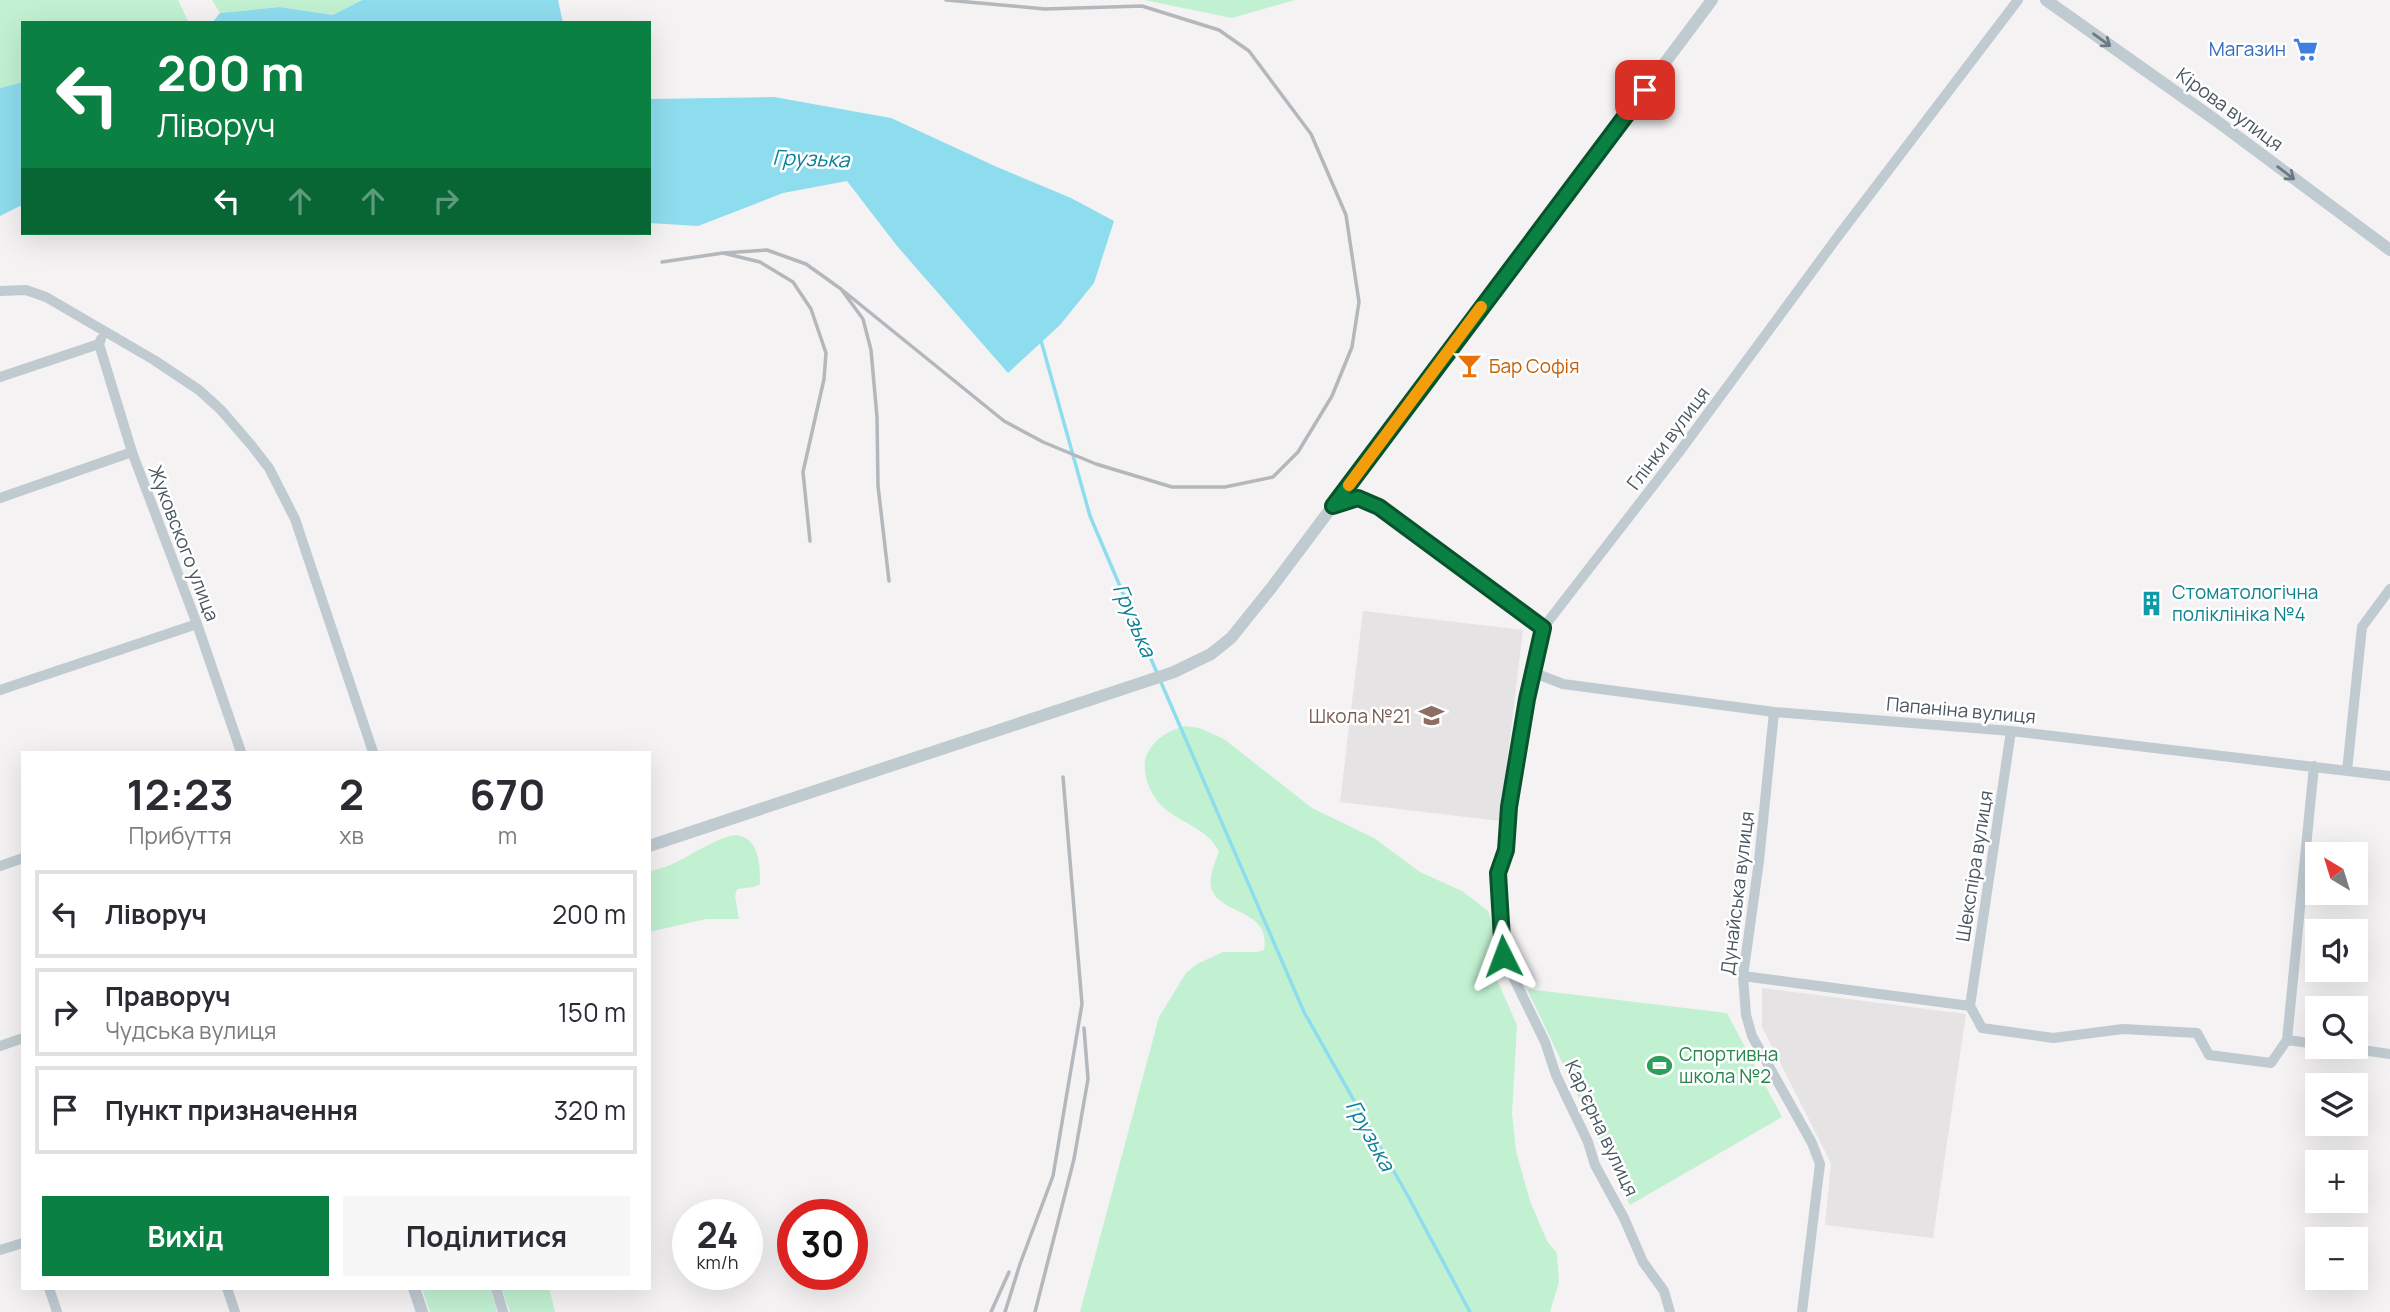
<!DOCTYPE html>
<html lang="uk">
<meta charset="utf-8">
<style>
body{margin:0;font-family:Manrope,sans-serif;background:#f7f7f7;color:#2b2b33;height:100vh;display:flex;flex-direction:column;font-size:26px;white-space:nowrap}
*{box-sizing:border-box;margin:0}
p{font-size:23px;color:#7c7c81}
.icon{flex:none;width:38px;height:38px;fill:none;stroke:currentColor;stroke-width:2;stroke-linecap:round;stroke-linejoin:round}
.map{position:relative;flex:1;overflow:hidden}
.details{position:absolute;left:21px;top:751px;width:630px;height:539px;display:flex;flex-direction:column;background:#fff;border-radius:0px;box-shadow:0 7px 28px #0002}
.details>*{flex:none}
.guide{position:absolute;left:21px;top:21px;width:630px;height:214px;border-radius:0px;box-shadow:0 7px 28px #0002;background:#0b8043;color:#fff;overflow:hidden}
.needle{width:46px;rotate:322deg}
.controls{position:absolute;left:2305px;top:842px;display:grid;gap:14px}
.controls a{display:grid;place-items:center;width:63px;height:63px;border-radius:0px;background:#fff;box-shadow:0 7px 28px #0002;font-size:35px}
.speed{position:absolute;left:672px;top:1199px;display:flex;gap:14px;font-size:35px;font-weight:700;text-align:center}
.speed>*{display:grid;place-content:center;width:91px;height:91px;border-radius:50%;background:#fff;box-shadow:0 7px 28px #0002;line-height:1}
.speed small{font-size:18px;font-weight:400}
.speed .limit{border:10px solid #d22;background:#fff;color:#111}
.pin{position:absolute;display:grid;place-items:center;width:60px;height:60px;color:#fff;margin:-30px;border-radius:14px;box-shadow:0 4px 10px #0006}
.me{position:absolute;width:77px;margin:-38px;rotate:357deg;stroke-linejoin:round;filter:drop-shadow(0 0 5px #0008)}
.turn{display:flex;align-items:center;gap:24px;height:147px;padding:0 21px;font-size:32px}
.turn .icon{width:91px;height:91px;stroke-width:2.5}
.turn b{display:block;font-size:49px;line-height:60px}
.lanes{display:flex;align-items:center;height:66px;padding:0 21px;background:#0003;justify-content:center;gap:35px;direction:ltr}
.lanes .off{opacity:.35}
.eta{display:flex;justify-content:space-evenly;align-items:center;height:119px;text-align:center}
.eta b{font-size:42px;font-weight:700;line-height:49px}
.button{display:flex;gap:14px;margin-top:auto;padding:14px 21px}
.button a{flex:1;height:80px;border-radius:0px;background:#0b8043;color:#fff;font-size:28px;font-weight:700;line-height:80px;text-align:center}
.button a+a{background:#f7f7f7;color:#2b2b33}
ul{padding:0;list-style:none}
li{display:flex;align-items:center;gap:21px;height:88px;margin:0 14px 10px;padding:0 7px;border:4px solid #e1e1e2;border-radius:0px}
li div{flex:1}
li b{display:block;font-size:26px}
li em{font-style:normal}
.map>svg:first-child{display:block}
.education{fill:#e5e3e4}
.green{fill:#c2f1d2}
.water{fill:#8eddee}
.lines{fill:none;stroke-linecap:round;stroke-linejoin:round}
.stream{stroke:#8eddee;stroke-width:3.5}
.minor{stroke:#c0cad1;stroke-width:10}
.tertiary{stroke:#c0cad1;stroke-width:12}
.rail{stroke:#b4b7bc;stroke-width:3.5}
.oneway{stroke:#6d7982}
.route-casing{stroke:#07532c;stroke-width:18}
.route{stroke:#0b8043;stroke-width:12}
.slow{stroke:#f59e0b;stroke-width:12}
.labels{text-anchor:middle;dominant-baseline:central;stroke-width:5;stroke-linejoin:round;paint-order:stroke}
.shop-label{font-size:19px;fill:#366cbe;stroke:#fff;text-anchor:end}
.street-label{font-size:19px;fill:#495660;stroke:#fff}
.food-label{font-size:19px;fill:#c56008;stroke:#fff;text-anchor:start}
.culture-label{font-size:19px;fill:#0d838f;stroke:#fff;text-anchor:start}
.education-label{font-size:19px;fill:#785e54;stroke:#fff;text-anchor:end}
.leisure-label{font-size:19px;fill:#27864d;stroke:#fff;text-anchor:start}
.water-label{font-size:21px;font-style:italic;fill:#0b819a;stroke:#fff}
</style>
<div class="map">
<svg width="2390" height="1312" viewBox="0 0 2390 1312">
<rect width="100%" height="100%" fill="#f4f2f2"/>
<path class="education" d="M1363,611L1523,630L1500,821L1340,802Z
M1762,988L1966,1014L1933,1238L1825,1225L1831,1163L1762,1027Z"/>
<path class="green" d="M0,0H178L189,23H23V82L0,88Z
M212,0H362L334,15L280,7L220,13Z
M1144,0H1295L1232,18Z
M1185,726L1199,728L1224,739L1312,808L1374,838L1420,872L1462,891L1488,911L1493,925L1494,973L1517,1025L1512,1113L1516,1151L1530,1201L1547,1241L1557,1253L1559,1282L1550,1312H1080L1159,1017L1186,973L1197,964L1223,952H1258L1264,950C1273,904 1205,917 1211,877C1212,869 1216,860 1219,851C1206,828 1183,824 1164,808C1150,796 1140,771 1147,754C1155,738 1168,731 1185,726Z
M735,835C759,837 760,863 760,884L754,887L737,889L735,896L739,919H706L649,932V871C680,867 704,841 735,835Z
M1527,989L1727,1013L1782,1117L1630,1205Z
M422,1288H491L497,1312H430Z
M501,1288H549L555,1312H510Z"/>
<path class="water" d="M362,0H558L563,23H212L220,13L280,7L333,15Z
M23,82V208L20,206L0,216V88Z
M774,97L891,118L997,167L1071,198L1114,221L1094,283L1060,325L1008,373L897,246L847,181L783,193L698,226L649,223V99Z"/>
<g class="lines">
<path class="stream" d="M1040,337L1090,516L1157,673
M1160,680L1304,1012L1409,1198L1470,1312"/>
<path class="minor" d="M0,291L26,290L46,297L154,360L199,390L221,410L252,446L269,468L295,519L373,752
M99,344L132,452L197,624L241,752
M0,377L99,344L101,339
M0,498L132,452
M1333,506L1358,498L1379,507L1543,628
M1532,672L1563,684L1774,712L2011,731L2390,776
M0,690L197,624
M1774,712L1759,861L1743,976L1746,1015L1752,1036L1812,1143L1820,1164L1802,1312
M2347,771L2362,627L2390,589
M0,866L23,858
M1743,976L1970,1006
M1970,1006L1982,1028L2053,1038L2123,1029L2197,1033L2209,1055L2271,1063L2287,1040L2314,766
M1970,1006L2011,731
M2287,1040L2317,1044
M0,1046L23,1038
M2334,1046L2390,1054
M0,1250L23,1243
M49,1288L57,1312
M227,1288L235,1312
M496,1288L503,1312
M1670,1312L1664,1291L1643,1262L1624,1218L1595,1165L1588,1142L1556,1075L1545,1042L1503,956L1498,873L1506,850L1509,808L1532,672L1543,628L1680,451L1839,235L2018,0"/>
<path class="tertiary" d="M2046,0L2214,119L2390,250
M649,846L1174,672L1211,654L1231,638L1272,587L1712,0
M414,1288L422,1312"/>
<path class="rail" d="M723,253L767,250L806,264L841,289L863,319L871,350L877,417L878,486L889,581
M662,262L723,253L760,262L793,282L811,309L826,353L824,379L803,472L810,541
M841,289L1004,421L1043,442L1096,464L1172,487H1225L1273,477L1298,452L1332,396L1352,347L1359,302L1346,215L1311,134L1249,51L1219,30L1142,6L1045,9L946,0
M991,1312L1009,1272
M1005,1312L1020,1264L1053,1176L1082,1004L1063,777
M1035,1312L1074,1159L1088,1079L1084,1028"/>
</g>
<defs><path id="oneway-shaft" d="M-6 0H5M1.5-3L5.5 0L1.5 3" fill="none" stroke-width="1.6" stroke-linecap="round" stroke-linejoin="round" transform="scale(1.75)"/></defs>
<g class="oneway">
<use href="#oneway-shaft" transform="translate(2102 40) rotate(36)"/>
<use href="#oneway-shaft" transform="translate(2286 173) rotate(37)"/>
</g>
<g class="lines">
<defs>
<path id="route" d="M1503,956L1498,873L1506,850L1509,807L1527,699L1543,628L1379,507L1358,498L1333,506L1645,90"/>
</defs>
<use href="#route" class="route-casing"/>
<use href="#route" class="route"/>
<path class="slow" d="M1349,485L1481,307"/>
</g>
<defs>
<symbol id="supermarket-bare" viewBox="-9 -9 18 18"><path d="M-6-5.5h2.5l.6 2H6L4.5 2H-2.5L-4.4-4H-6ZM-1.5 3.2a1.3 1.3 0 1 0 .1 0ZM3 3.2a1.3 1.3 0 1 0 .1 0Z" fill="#3f7fe0" stroke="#fff" stroke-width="2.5" paint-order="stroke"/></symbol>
<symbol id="bar-bare" viewBox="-9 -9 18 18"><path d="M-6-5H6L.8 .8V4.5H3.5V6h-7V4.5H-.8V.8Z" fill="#e8710a" stroke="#fff" stroke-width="2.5" paint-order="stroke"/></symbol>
<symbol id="building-bare" viewBox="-9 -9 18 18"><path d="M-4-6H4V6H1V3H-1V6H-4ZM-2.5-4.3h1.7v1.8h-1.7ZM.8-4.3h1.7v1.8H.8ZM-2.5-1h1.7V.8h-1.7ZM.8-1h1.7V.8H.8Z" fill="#0f9aa8" stroke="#fff" stroke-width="2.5" paint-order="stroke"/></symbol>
<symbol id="school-bare" viewBox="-9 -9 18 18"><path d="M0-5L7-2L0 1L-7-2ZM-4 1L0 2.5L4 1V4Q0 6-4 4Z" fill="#8d6e63" stroke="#fff" stroke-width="2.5" paint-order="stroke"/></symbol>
<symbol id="stadium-bare" viewBox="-9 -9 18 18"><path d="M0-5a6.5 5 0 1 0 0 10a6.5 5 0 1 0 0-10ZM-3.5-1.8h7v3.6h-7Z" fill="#2e9e5b" stroke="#fff" stroke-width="2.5" paint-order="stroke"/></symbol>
</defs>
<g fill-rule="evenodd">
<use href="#supermarket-bare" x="2288" y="32" width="35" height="35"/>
<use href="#bar-bare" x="1452" y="348" width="35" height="35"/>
<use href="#building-bare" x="2134" y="586" width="35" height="35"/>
<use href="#school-bare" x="1414" y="698" width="35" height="35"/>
<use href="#stadium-bare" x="1642" y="1048" width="35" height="35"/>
</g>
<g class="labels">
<g class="shop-label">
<text x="2286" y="49">Магазин</text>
</g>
<g class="street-label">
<text transform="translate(2230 109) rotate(36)">Кірова вулиця</text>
<text transform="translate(1668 438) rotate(-53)">Глінки вулиця</text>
<text transform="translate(184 543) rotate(69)">Жуковского улица</text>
<text transform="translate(1961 710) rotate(5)">Папаніна вулиця</text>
<text transform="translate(1974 866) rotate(-81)">Шекспіра вулиця</text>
<text transform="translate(1737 893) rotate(-83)">Дунайська вулиця</text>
<text transform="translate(1602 1128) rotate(65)">Кар’єрна вулиця</text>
</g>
<g class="food-label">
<text x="1489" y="366">Бар Софія</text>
</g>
<g class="culture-label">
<text x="2172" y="592">Стоматологічна<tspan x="2172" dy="22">поліклініка №4</tspan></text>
</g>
<g class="education-label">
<text x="1411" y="716">Школа №21</text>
</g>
<g class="leisure-label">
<text x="1679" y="1054">Спортивна<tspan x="1679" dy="22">школа №2</tspan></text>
</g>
<g class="water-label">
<text transform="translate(811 158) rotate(2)">Грузька</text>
<text transform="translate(1135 620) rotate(67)">Грузька</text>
<text transform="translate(1371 1135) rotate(61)">Грузька</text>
</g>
</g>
</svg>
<div class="controls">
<a><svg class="needle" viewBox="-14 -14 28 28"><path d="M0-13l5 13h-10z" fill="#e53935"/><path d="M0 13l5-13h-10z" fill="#7c7c81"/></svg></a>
<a><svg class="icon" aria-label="sound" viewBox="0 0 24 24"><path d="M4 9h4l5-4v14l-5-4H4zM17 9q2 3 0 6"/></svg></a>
<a><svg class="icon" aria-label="search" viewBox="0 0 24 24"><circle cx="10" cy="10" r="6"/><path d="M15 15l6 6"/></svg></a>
<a><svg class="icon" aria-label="layers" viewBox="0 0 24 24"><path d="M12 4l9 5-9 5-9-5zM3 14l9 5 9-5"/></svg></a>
<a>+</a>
<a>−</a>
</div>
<div class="speed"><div>24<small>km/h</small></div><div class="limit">30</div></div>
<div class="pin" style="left:1645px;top:90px;background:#d93025"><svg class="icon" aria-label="arrive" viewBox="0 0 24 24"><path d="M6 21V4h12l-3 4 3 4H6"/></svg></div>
<svg class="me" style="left:1503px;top:956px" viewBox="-20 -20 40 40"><path d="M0-17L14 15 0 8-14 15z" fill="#0b8043" stroke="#fff" stroke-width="4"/></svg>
<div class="guide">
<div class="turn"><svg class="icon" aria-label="left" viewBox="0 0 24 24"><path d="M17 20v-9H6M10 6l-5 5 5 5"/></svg><div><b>200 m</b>Ліворуч</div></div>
<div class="lanes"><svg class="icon" aria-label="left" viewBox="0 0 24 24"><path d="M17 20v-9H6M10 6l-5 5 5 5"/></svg><svg class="icon off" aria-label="ahead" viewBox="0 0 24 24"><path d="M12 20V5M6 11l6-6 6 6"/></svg><svg class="icon off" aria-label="ahead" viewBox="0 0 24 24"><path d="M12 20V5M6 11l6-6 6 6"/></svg><svg class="icon off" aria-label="right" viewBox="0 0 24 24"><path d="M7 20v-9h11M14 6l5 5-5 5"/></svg></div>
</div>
<section class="details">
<div class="eta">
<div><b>12:23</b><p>Прибуття</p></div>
<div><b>2</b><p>хв</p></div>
<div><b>670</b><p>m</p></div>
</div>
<ul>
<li><svg class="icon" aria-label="left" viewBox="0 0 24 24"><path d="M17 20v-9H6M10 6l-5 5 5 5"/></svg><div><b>Ліворуч</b></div><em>200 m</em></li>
<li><svg class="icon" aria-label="right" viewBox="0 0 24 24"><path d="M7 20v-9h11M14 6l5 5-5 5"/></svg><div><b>Праворуч</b><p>Чудська вулиця</p></div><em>150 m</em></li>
<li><svg class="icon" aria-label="arrive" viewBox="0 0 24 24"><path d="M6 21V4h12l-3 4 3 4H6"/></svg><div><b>Пункт призначення</b></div><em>320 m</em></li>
</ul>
<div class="button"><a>Вихід</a><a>Поділитися</a></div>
</section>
</div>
